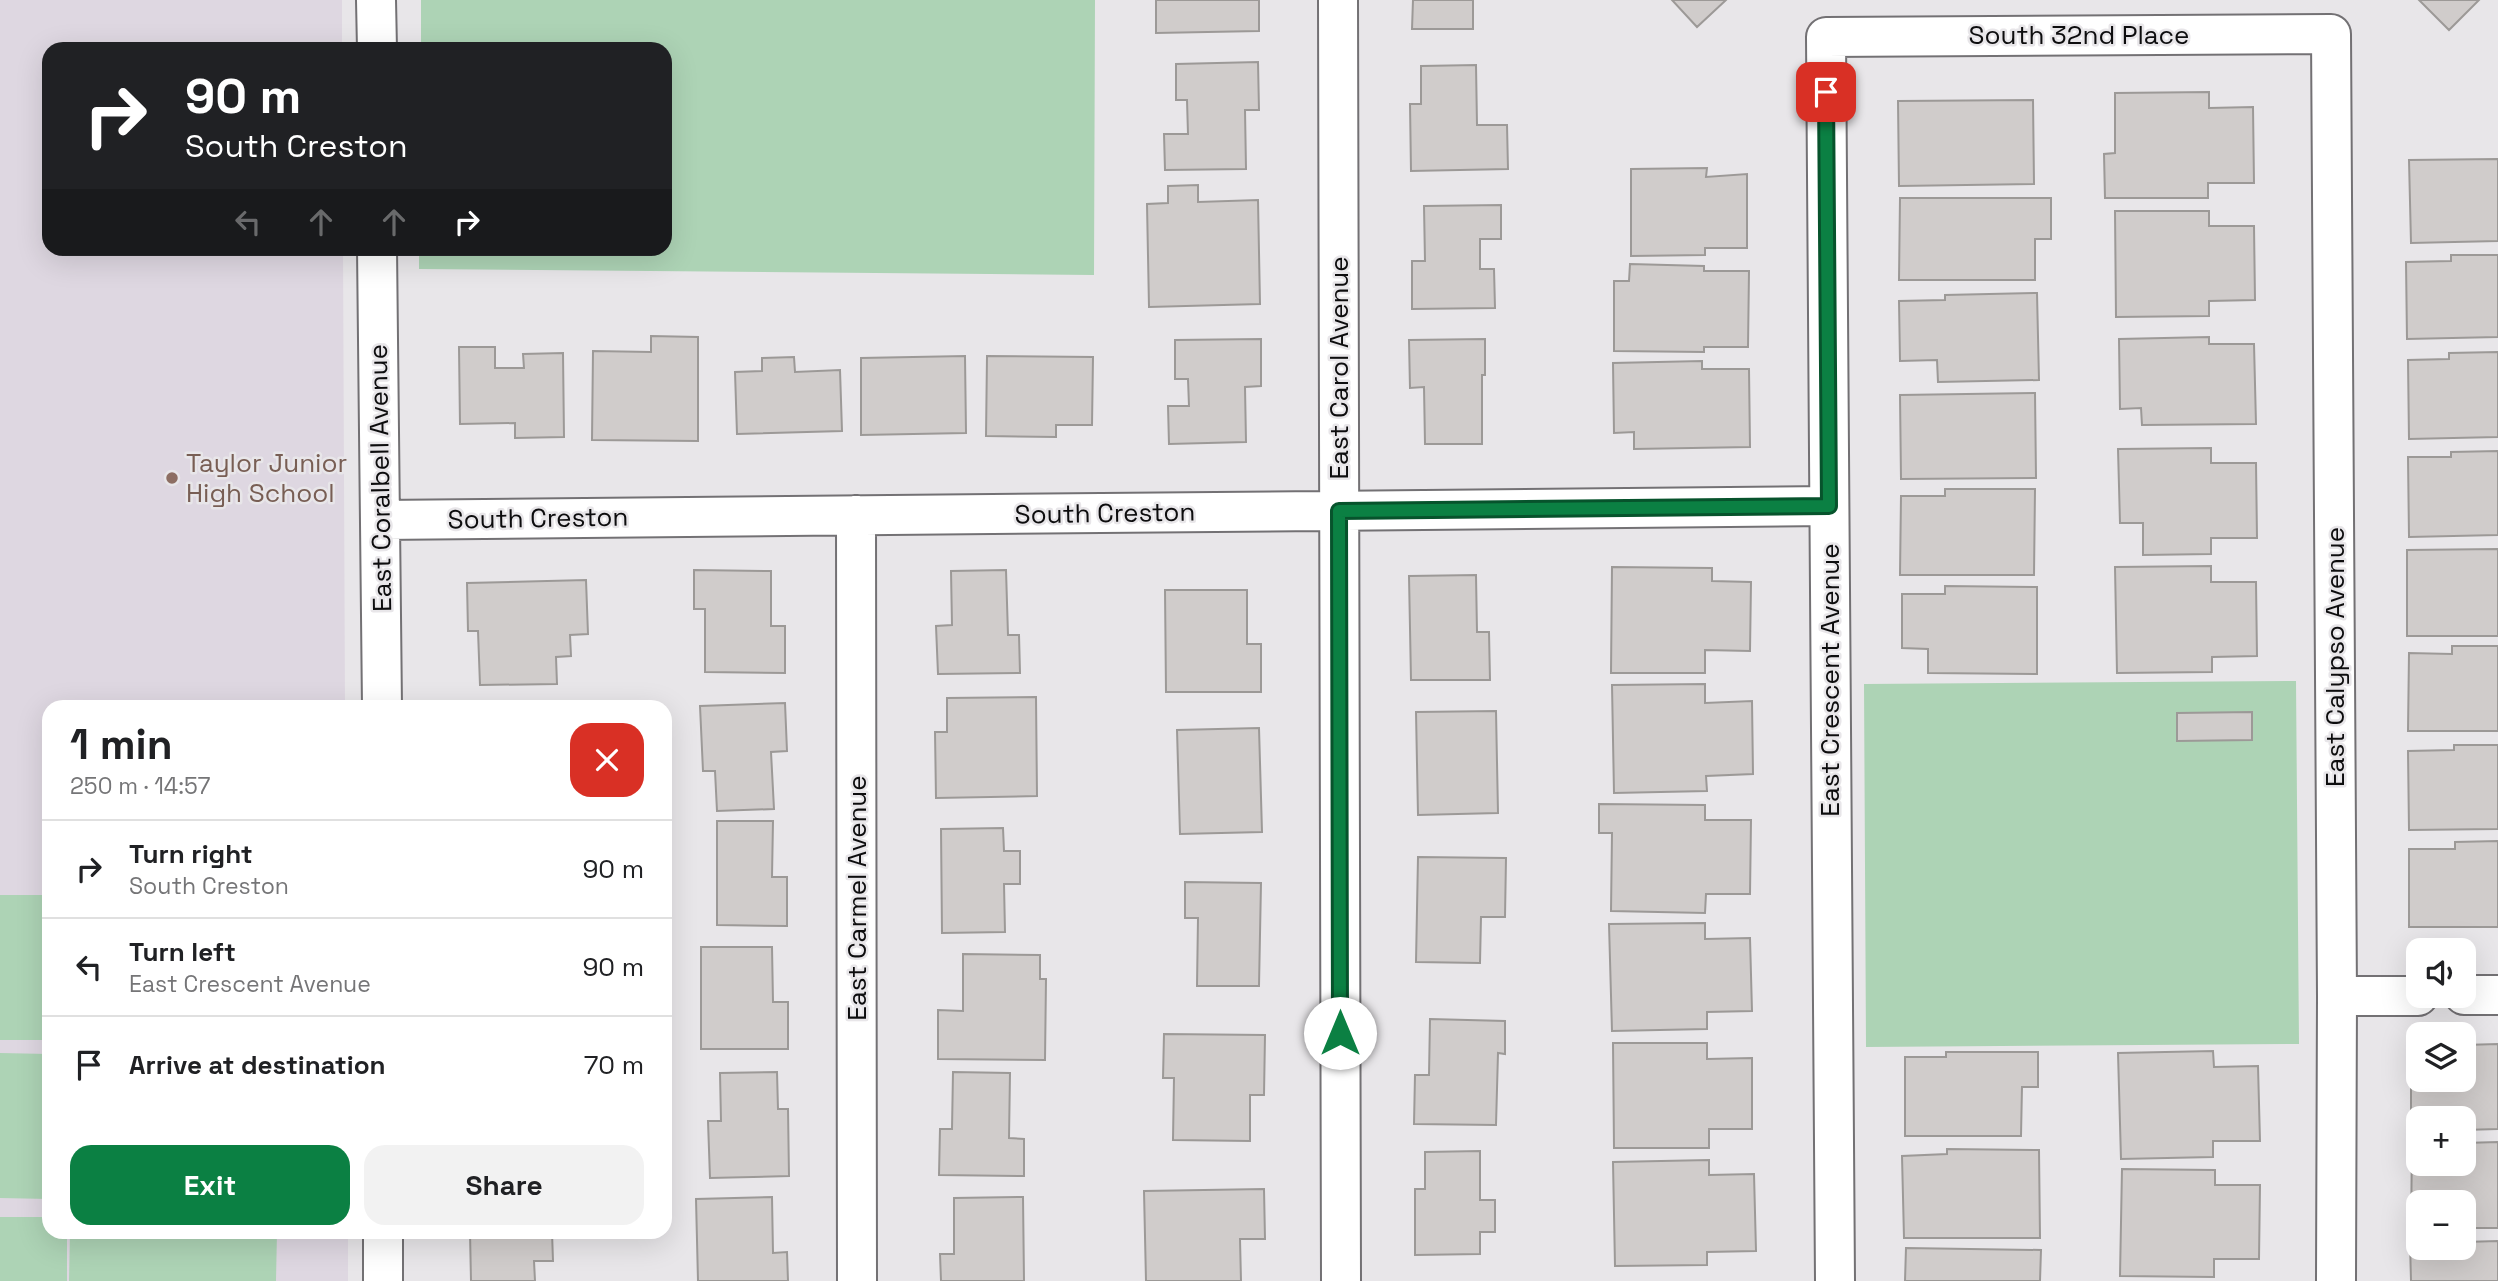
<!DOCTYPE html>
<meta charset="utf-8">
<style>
body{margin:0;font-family:"Space Grotesk",sans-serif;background:#f2f2f2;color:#202124;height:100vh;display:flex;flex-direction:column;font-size:26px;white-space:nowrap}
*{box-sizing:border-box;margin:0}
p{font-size:23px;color:#757577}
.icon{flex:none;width:38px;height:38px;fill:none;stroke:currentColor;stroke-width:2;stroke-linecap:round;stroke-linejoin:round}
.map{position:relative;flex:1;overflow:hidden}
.panel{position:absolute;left:42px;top:700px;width:630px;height:539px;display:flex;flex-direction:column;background:#fff;border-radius:21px;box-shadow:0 7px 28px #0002}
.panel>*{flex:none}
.top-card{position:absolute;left:42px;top:42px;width:630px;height:214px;border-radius:21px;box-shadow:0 7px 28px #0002;background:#202124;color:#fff;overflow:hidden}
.tools{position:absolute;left:2406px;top:938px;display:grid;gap:14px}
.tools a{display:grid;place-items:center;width:70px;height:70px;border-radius:14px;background:#fff;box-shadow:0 7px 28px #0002;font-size:35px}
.pin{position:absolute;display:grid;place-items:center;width:60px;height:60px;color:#fff;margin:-30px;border-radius:14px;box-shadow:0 4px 10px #0006}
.me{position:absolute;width:77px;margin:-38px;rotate:0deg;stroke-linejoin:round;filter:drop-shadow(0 0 5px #0008)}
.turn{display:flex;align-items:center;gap:24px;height:147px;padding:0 28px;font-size:32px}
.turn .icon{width:91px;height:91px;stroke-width:2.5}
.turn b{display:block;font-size:49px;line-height:60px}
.lanes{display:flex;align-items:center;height:66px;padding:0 28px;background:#0003;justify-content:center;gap:35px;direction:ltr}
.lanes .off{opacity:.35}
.round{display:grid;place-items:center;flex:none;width:74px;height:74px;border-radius:21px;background:#f2f2f2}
.summary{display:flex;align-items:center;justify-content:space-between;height:119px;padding:0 28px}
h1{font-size:42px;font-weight:600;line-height:52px}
.primary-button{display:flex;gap:14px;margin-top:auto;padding:14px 28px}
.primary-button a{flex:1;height:80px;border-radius:21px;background:#0b8043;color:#fff;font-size:28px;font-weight:600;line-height:80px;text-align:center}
.primary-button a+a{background:#f2f2f2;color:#202124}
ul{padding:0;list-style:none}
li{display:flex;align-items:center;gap:21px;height:98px;padding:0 28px;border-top:2px solid #e0e0e0}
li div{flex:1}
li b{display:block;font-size:26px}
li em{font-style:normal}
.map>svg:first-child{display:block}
.built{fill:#ded7e1}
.green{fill:#add3b5}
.building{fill:#d0cccb;stroke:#9c9997;stroke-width:2}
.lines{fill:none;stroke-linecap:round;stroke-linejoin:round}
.minor-casing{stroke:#737174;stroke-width:42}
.minor{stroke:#fff;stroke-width:38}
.route-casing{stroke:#07532c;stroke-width:18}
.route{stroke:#0b8043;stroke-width:12}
.education-dot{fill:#8d6e63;stroke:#e8e6e9;stroke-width:2.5}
.labels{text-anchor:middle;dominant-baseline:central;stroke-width:5;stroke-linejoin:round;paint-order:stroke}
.street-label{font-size:26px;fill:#0d0d0e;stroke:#e8e6e9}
.education-label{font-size:26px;fill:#785e54;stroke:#e8e6e9;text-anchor:start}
</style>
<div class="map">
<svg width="2498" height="1281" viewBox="0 0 2498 1281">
<rect width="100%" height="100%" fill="#e8e6e9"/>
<path class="built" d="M0,0H342V49H49V248L343,249L345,707H49V1232H348V1281H0Z"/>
<path class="green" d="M421,0H1095L1094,275L419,269V249L665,248V49H421Z
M2296,681L2299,1044L1866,1047L1864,684Z
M0,895H49V1040H0Z
M0,1053L49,1054V1199L0,1198Z
M0,1217H49V1232H67V1281H0Z
M70,1232H277L276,1281H69Z"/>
<path class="building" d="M1156,0H1259V31L1156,33Z
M1413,0H1473V29H1412Z
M1672,0H1726L1697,27Z
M2419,0H2479L2449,30Z
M1258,62L1259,110H1245L1246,169L1165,170L1164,134H1188L1187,100H1176V64Z
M1476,65L1477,125H1507L1508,169L1411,171L1410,104H1421V66Z
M2209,92V108L2253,107L2254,183H2208V198H2105L2104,154L2115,153V93Z
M2033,100L2034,184L1899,186L1898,101Z
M2498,159V241L2411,243L2409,160Z
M1707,168L1706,177L1747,174V248H1705V255L1631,256V169Z
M1198,185V202L1258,200L1260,304L1149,307L1147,204L1168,203V186Z
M1900,198H2051V239H2035V280H1899Z
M1501,205V239H1480V269H1494L1495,308L1412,309V261H1425L1424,206Z
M2115,211H2209V226H2254L2255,300L2209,301V316L2116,317Z
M2451,255H2498V337L2407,339L2406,262L2451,261Z
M1630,264L1704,266V271H1749L1748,347H1704V352L1614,351V281H1629Z
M2037,293L2039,380L1938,382L1937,360L1900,361L1899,301L1945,300V295Z
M651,336L698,337V441L592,440L593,351L651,352Z
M2209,337V344H2254L2256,424L2142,425L2141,408L2120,409L2119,339Z
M1261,339V386L1245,387L1246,442L1169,444L1168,406H1189L1188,379H1175V340Z
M1485,339V375H1482V444H1425L1424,387L1410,388L1409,340Z
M459,347H495V368H524L523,354L563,353L564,437L515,438V423L460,424Z
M2498,352V437L2409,439L2408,360L2449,359V353Z
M965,356L966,433L861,435V358Z
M987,356L1093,357L1092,425H1056V437L986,436Z
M794,357L795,372L840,370L842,431L737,434L735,372L762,371V358Z
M1702,361V369H1749L1750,447L1634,449V432L1614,433L1613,363Z
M2035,393L2036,478L1901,479L1900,395Z
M2211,448V463H2256L2257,538H2211V554L2143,555V523H2120L2118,449Z
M2498,451V535L2409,537L2408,457H2451V452Z
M1945,489H2035L2034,575H1900L1901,496H1945Z
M2498,549V636H2407V550Z
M2211,566V582H2256L2257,656L2212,657V672L2117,673L2115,567Z
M1612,567L1712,568V581L1751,582L1750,651L1705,650V673H1611Z
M694,570L771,571V626H785V673L705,672V609H694Z
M1006,570L1008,635H1019L1020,673L938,674L936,626L952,625L951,571Z
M1476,575L1477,632H1489L1490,680H1411L1409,576Z
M586,580L588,634L570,635L571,656L556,657L557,684L480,685L478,631H468L467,583Z
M1945,586L2037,587V674L1928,673V649L1902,648V594H1945Z
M1165,590H1247V644H1261V692H1166Z
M2452,646H2498V731H2408L2409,653L2452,654Z
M1705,684V703L1752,701L1753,774L1706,776L1707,791L1614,793L1612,685Z
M1036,697L1037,796L936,798L935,732H947V698Z
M785,703L787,751L771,752L774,809L717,811L715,771H703L700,706Z
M545,704V707H466V706Z
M1496,711L1498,813L1418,815L1416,712Z
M2252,712V740L2177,741V713Z
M1259,728L1262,832L1180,834L1177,730Z
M2454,745H2498V829L2409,830L2408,751L2454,750Z
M1599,804L1705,805V820H1751L1750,894H1706L1705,913L1611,911L1612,833H1599Z
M717,821H773L772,877H787V926L717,925Z
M1003,828L1004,851H1020V884H1004L1005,932L942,933L941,829Z
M2498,841V927H2409V849H2455V842Z
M1418,857L1506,858L1505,917H1481L1480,963L1416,962Z
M1185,882L1261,883L1259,986H1197L1198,918H1185Z
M1705,923V939L1750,938L1752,1011L1707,1012V1029L1612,1031L1609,924Z
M701,947H772L773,1002H788V1049H701Z
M963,954L1040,955V979H1046L1045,1060L938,1059V1010L963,1011Z
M1430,1019L1505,1021V1054L1498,1053L1496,1125L1414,1124L1415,1075H1429Z
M1164,1034L1265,1035L1264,1095H1250V1141L1173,1140L1174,1078H1163Z
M1613,1043H1707V1059L1752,1058V1129H1709V1148H1614Z
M2498,1044V1129L2464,1130V1118H2418V1130H2411V1053H2418V1080H2464V1045Z
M2213,1051L2214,1067L2258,1066L2260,1141H2213V1157L2121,1159L2118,1053Z
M1946,1052H2038V1087H2022L2021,1136H1905V1057H1946Z
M777,1072L778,1109H788L789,1176L710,1178L708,1121H721L720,1073Z
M953,1072L1010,1073L1009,1138L1024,1139V1176L939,1175L940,1129H952Z
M2498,1142V1228H2464V1202H2418V1228L2411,1229L2412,1143H2418V1164H2464V1143Z
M1947,1149L2039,1150L2040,1238H1904L1902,1156L1947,1154Z
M1480,1151V1200H1495V1232H1480V1254L1415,1255V1189H1425V1152Z
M1709,1160V1175L1754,1174L1756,1251L1707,1252V1265L1615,1266L1613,1162Z
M2122,1169L2215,1170V1185H2260L2259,1259H2214V1277L2120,1276Z
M1264,1189L1265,1239H1240L1241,1281H1146L1144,1191Z
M772,1197L773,1253L787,1252L788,1281H698L696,1199Z
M1023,1197L1024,1281H941L940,1254H954V1198Z
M470,1232H552L553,1261H534L535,1281H471Z
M2498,1241V1281H2411L2410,1242H2418V1248H2464V1242Z
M1906,1248L2041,1250L2040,1281H1905Z"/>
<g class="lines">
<defs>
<path id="minor" d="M376,0L377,49
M1338,0L1341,1281
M377,248L382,707
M856,515L857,1281
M381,520L1829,506
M2464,995H2498
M2337,996H2418
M383,1232V1281
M1835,1281L1826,37L2331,34L2337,996L2336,1281"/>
</defs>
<use href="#minor" class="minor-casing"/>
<use href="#minor" class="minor"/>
</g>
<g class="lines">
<defs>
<path id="route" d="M1340,1033L1339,511L1829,506L1826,92"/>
</defs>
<use href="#route" class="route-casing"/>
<use href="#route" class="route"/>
</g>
<circle class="education-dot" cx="172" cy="478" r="7"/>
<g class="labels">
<g class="street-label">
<text x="2079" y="35">South 32nd Place</text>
<text transform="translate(1339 368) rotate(-90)">East Carol Avenue</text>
<text transform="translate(380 478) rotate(-91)">East Coralbell Avenue</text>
<text transform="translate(1105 513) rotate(-1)">South Creston</text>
<text transform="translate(538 518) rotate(-1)">South Creston</text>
<text transform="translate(2335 657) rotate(-90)">East Calypso Avenue</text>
<text transform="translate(1830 680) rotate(-90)">East Crescent Avenue</text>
<text transform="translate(857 898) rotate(-90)">East Carmel Avenue</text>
</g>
<g class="education-label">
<text x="186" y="463">Taylor Junior<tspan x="186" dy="30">High School</tspan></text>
</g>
</g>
</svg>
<div class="tools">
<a><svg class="icon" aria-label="sound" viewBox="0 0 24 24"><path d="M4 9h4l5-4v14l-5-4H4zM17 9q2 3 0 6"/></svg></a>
<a><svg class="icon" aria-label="layers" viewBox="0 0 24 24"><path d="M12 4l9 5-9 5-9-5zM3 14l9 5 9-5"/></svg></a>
<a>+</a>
<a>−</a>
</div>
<div class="pin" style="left:1826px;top:92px;background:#d93025"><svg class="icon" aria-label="arrive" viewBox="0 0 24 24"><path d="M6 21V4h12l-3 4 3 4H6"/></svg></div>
<svg class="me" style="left:1340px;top:1033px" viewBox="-20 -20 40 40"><circle r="19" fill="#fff"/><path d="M0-13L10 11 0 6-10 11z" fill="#0b8043"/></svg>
<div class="top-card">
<div class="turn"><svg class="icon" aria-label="right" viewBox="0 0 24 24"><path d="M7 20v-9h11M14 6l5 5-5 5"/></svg><div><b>90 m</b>South Creston</div></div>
<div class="lanes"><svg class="icon off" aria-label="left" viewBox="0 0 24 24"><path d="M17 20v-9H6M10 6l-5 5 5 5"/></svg><svg class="icon off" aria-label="ahead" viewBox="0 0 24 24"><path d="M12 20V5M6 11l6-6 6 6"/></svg><svg class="icon off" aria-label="ahead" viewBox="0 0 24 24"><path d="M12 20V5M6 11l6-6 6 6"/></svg><svg class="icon" aria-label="right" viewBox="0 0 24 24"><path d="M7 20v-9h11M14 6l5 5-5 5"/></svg></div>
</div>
<section class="panel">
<div class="summary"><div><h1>1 min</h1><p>250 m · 14:57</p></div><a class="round" style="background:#d93025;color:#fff"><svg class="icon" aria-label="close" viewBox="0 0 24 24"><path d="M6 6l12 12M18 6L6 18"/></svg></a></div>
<ul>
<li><svg class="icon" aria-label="right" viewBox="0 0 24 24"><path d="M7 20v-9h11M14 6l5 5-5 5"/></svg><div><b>Turn right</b><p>South Creston</p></div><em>90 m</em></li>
<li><svg class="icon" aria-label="left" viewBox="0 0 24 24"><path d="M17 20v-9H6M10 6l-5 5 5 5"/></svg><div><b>Turn left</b><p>East Crescent Avenue</p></div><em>90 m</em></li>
<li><svg class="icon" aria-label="arrive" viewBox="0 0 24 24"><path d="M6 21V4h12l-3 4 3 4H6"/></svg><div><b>Arrive at destination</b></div><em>70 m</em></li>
</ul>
<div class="primary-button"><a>Exit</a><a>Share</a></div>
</section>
</div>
